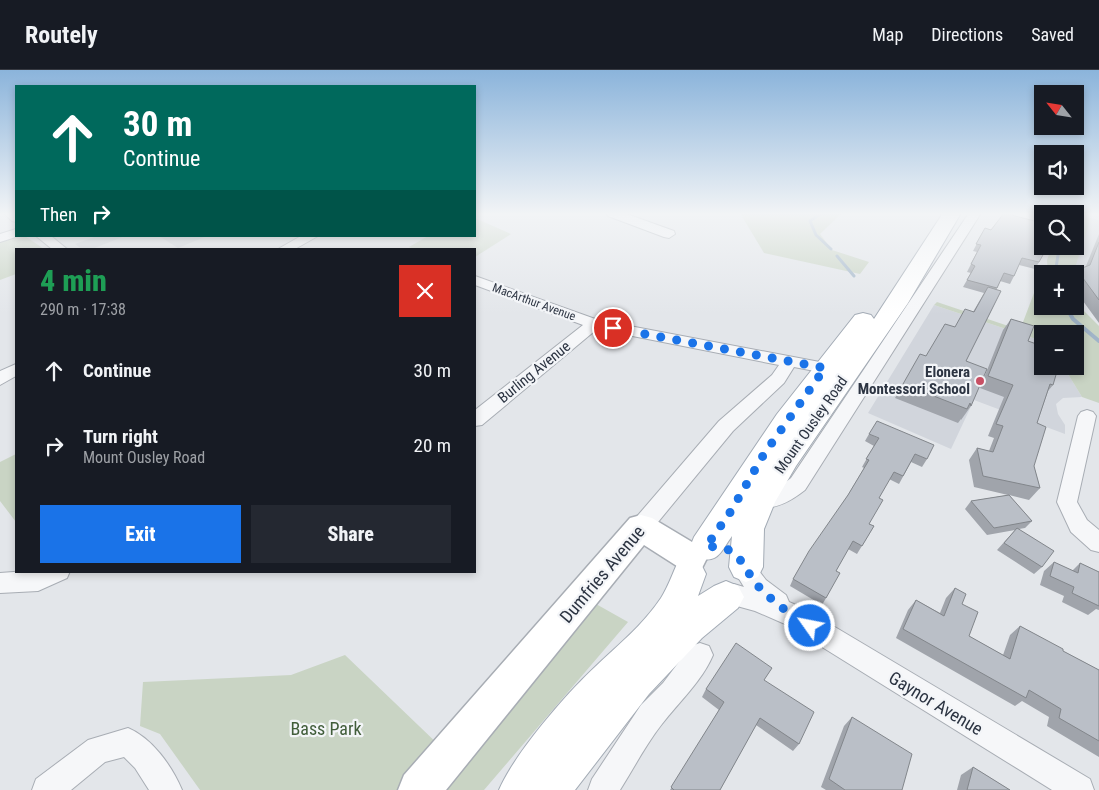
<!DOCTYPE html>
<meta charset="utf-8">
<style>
body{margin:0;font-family:"Roboto Condensed",sans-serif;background:#242831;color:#f1f3f6;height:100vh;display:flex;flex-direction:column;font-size:19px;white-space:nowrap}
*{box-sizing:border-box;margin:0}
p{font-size:16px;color:#9ea1a6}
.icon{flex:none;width:28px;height:28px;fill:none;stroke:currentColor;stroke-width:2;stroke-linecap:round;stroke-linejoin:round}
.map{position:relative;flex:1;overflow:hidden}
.details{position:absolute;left:15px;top:178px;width:461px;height:325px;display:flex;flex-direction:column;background:#171b24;border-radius:0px;box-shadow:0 2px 8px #0003}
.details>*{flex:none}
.hud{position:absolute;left:15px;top:15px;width:461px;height:152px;border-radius:0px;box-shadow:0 2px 8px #0003;background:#00695c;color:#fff;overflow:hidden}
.needle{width:32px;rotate:300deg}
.controls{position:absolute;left:1034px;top:15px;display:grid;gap:10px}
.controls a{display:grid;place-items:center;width:50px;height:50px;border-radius:0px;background:#171b24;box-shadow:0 2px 8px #0003;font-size:25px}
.pin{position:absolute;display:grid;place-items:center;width:42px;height:42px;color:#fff;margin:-21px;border:2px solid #fff;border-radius:50%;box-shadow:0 1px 5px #0007}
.me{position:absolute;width:55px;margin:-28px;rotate:303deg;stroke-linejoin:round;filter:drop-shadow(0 0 4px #0008)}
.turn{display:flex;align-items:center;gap:18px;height:105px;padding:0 25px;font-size:22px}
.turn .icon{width:65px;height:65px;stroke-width:2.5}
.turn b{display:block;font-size:35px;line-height:42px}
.then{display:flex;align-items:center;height:48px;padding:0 25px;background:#0003;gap:10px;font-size:19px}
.round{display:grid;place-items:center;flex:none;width:52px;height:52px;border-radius:0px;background:#242831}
.summary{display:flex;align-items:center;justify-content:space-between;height:85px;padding:0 25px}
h1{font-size:30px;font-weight:800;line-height:38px;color:#1e9e55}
.action{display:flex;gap:10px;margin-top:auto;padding:10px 25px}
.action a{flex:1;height:58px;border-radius:0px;background:#1a73e8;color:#fff;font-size:20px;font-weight:800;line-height:58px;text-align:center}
.action a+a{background:#242831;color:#f1f3f6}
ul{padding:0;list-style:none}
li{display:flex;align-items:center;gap:15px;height:75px;padding:0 25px}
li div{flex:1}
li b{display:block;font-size:19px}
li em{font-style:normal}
header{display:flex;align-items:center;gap:30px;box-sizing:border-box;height:70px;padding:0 25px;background:#171b24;border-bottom:1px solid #363941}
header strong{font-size:24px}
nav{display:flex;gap:28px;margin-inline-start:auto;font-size:18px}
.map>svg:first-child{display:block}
.built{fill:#d1d5dc}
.green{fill:#c9d4c4}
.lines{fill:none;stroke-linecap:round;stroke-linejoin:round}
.stream-far1{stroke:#a0b4c8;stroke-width:3}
.stream{stroke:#a0b4c8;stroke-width:4}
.street-casing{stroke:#a8adb4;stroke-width:2}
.secondary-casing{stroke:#a8adb4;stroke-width:3}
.primary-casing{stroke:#a3abb5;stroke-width:2}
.street{fill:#f6f7f9;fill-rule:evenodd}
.secondary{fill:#fff;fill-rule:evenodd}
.primary{fill:#fff;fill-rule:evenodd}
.wall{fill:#a0a4ab}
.building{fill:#babfc7;stroke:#82868b}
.route{stroke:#1a73e8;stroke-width:9;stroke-dasharray:0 16.2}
.poi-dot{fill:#c85064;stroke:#f3f5f8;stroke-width:2}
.labels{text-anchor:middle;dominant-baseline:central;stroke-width:4.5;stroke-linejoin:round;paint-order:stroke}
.far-street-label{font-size:12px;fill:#2c3442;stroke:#f3f5f8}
.street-label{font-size:15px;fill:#2c3442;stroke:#f3f5f8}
.poi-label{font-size:15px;font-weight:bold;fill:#2c3442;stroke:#f3f5f8;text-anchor:end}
.near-street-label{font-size:18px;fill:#2c3442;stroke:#f3f5f8}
.near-park-label{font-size:18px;fill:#415d3a;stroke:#f3f5f8}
</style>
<header>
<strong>Routely</strong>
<nav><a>Map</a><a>Directions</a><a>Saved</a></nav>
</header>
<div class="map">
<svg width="1099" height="720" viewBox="0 0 1099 720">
<rect width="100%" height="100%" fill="#e3e6ea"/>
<path class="built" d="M1091,148L1099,150V207L1073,199Z
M97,166H125L92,179H82L75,174Z
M159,166H207L178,178Z
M934,235L1042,271V296H1063L1082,327L1063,328L1056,334L1058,344L1065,355V364L974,330L951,379L868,343Z"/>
<path class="green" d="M740,143H842L820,164L832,180L869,192L860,204L764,183Z
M1075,145L1091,148L1073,204H1048L1047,190L1052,176H1075Z
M475,148L511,164L475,187V179H413L409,177L428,166H475Z
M25,166L44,179H16V204L0,210V172L15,167Z
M1037,215L1042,216V236H1075V220L1081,238L1099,256V333L1082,327L1063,296H1075V264H1042V271L934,235L937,232L1020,260Z
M16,384V452L0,431V392Z
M596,534L628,552L484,720H442Z
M345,585L443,679L407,720H200L160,664L140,656L143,612L291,605Z"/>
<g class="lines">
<path class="stream-far1" d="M821,143L810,151L816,165L831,179
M837,186L854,206
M1055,204L1058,185L1062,176
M1065,236L1070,244"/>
<path class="stream" d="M1069,242L1073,249L1099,271"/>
<defs>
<path id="street" d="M4,143H16V152L12,151Z
M606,143H624L674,161L675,164L669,168L664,167L608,146Z
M969,143H981L805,420C791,431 773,442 754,436L751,430L754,424L777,419L791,408Z
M16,159V166H19L0,172V164Z
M36,166H51L67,179H52Z
M301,166H318L295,179H278Z
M475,206L598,250L825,293L831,294L833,298L831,302L825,303L794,297L784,313L733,361L649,463L641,466L633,463L630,457L633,451L719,351L772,305L779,295L597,259L482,355L475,356V340L583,255L475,215Z
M16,294V306L0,315V301Z
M1087,340L1093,342L1096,346L1077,432L1087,450L1099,460V482L1091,480L1071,462L1057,432L1078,346L1081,342Z
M748,494L756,497L766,510L786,525L789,532L803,538L1090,709L1094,720H1052L785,554L755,541L726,533L722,525L726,517L734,514L744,517L736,504L740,497Z
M27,501H70L67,508L38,521L0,523V503Z
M700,573L709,576L713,585C702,611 679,632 662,654C646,674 634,698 620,720H588L592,709L641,635L663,613L691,576Z
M128,658C152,668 172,696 182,720H149L135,698L124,687L105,692L71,720H32L36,709L88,670Z"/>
<path id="secondary" d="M641,445L652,448L702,478L707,488L702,498L691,502L680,498L644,475L446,720H398L404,705L630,448Z"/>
<path id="primary" d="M943,143H961L908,233L796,396L775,432L764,459L763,497L758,507L746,512L734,507L729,497L732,466C720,483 718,495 694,487L690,477L694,467L777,344L855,245L863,243L871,245L874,249Z
M689,489L701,494L706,504L698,526L714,516L726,511L738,516L744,527L738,538L702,568L649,624L575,720H499C515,683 565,625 595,597C618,575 643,555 661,528C668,517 672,505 677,494Z"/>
</defs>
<use href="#street" class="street-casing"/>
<use href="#secondary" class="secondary-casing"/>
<use href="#primary" class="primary-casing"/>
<use href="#street" class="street"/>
<use href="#secondary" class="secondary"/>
<use href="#primary" class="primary"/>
</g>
<path class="wall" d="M1040,143L1063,144H1042V176H1050L1048,180H1046L1035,199L1019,195L1014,206L1010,214L1000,211L966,291L971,336L961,350V349L958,353L895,328L903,314L926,286L955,257L973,242L984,223L963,217L971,203L967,202L977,182L973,181L985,158L991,160L1039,152Z
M1099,164V253L1075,220V204H1074L1077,200L1086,196Z
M1011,249L1028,271L1053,315L1048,321L1037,353L1034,396L1040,418L1029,430L1009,425L1032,451L1025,458L1019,459L1042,497L1034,504L997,480L1015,460L987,465L965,439L971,431L1008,425L974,417L969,390L977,378L989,381L994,368L988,366L1004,327L980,318L1003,260Z
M869,364L927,389L922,397L911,392L899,414L889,409L879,428L869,454L874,456L857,484L848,479L836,501L826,528L822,535L790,516L793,509L848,425L864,398L862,397L874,376L865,371Z
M1054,492L1072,501L1080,493L1099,502V540L1096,539L1088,545L1062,532L1064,526L1040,515L1044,501Z
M955,518L962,534L969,566L1003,585L1010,565L1020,556L1063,581L1099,600V690V687L1047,656L1049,647L1022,631L1015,636L896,568L908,540L916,530L940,543L946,528Z
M764,610L799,674L793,681L756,655L720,720H670L719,640L702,627L706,619Z
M852,647L902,720H826L821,717L844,656Z
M973,697L1010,720H957L961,705Z"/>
<path class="building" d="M1004,143L1042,153V176H1048L1039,192L1022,188L1014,206L1004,203L997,218L967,210L975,196L971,194L981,175L976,174L985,158L991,160Z
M1043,143H1063V144H1043Z
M1099,172V230L1077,200L1090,195Z
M988,217L1001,221L966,291L987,299L971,336L970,333L967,339L903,314L920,284L926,286L945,254L955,257L965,239L974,242Z
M1011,249L1034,256L1028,271L1042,276V283L1040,291L1042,292V296H1055L1058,298L1053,315L1050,314L1037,353L1046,357L1034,396L1040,418L983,406L977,378L993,382L1003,356L996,354L1013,315L988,306Z
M877,351L934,375L927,389L915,384L903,406L894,402L879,428L883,430L869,454L874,456L862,476L853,471L836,501L840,503L826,528L793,509L809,481L848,425L869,390L866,389L879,368L869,364Z
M1009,425L1032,451L994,458L971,431Z
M1017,458L1054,481L1042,497L1004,473Z
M1054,492L1078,503L1080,493L1099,502V536L1072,523L1074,517L1050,506Z
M955,518L966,524L962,534L978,542L969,566L1010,589L1020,556L1063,579V581L1099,600V671L1059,648L1061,639L1029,620L1026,628L903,559L916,530L944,546Z
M736,573L772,598L764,610L814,642L799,674L760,648L720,720H674L671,717L724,632L706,619Z
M852,647L912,684L902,720H845L829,709Z
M973,697L1010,720H967Z"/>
<linearGradient id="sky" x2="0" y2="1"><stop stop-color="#8bb4db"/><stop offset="0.59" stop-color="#f2f4f6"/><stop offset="1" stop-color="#f2f4f6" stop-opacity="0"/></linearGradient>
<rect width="1099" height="244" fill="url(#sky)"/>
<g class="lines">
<path class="route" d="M613,258L825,298L764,384L731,441L706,477C743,473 742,502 763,521C777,535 793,546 810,556"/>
</g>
<circle class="poi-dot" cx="980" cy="311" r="5"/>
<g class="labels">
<g class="far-street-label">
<text transform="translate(534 232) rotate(20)">MacArthur Avenue</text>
</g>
<g class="street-label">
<text transform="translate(534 302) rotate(-39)">Burling Avenue</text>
<text transform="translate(811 355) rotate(-55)">Mount Ousley Road</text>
</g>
<g class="poi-label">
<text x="970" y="302">Elonera<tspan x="970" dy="17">Montessori School</tspan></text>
</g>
<g class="near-street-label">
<text transform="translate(602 504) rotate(-50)">Dumfries Avenue</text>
<text transform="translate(936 633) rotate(31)">Gaynor Avenue</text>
</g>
<g class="near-park-label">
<text x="326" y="658">Bass Park</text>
</g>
</g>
</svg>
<div class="controls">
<a><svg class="needle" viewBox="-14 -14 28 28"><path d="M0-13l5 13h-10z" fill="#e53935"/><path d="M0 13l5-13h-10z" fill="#9ea1a6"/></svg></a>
<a><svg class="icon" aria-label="sound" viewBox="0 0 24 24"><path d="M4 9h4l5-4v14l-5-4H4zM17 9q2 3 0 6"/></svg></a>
<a><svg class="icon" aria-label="search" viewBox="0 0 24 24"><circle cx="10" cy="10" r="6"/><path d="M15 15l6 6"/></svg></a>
<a>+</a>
<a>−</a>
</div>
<div class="pin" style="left:613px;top:258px;background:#d93025"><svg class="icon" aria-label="arrive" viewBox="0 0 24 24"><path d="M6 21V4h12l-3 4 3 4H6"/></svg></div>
<svg class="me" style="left:810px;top:556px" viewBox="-20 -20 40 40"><circle r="17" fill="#1a73e8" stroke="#fff" stroke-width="3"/><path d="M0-11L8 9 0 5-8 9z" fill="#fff"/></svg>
<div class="hud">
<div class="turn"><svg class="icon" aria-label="ahead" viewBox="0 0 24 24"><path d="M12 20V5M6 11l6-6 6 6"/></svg><div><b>30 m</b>Continue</div></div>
<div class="then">Then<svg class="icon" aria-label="right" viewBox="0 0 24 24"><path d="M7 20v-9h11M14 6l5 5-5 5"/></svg></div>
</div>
<section class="details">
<div class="summary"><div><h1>4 min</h1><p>290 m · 17:38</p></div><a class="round" style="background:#d93025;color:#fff"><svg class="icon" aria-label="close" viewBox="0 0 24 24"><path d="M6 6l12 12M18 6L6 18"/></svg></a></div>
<ul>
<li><svg class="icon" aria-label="ahead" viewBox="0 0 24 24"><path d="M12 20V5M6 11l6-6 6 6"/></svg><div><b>Continue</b></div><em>30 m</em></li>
<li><svg class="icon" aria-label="right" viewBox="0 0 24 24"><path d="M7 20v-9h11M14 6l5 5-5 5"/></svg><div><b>Turn right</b><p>Mount Ousley Road</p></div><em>20 m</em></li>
</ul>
<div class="action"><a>Exit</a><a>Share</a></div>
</section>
</div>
